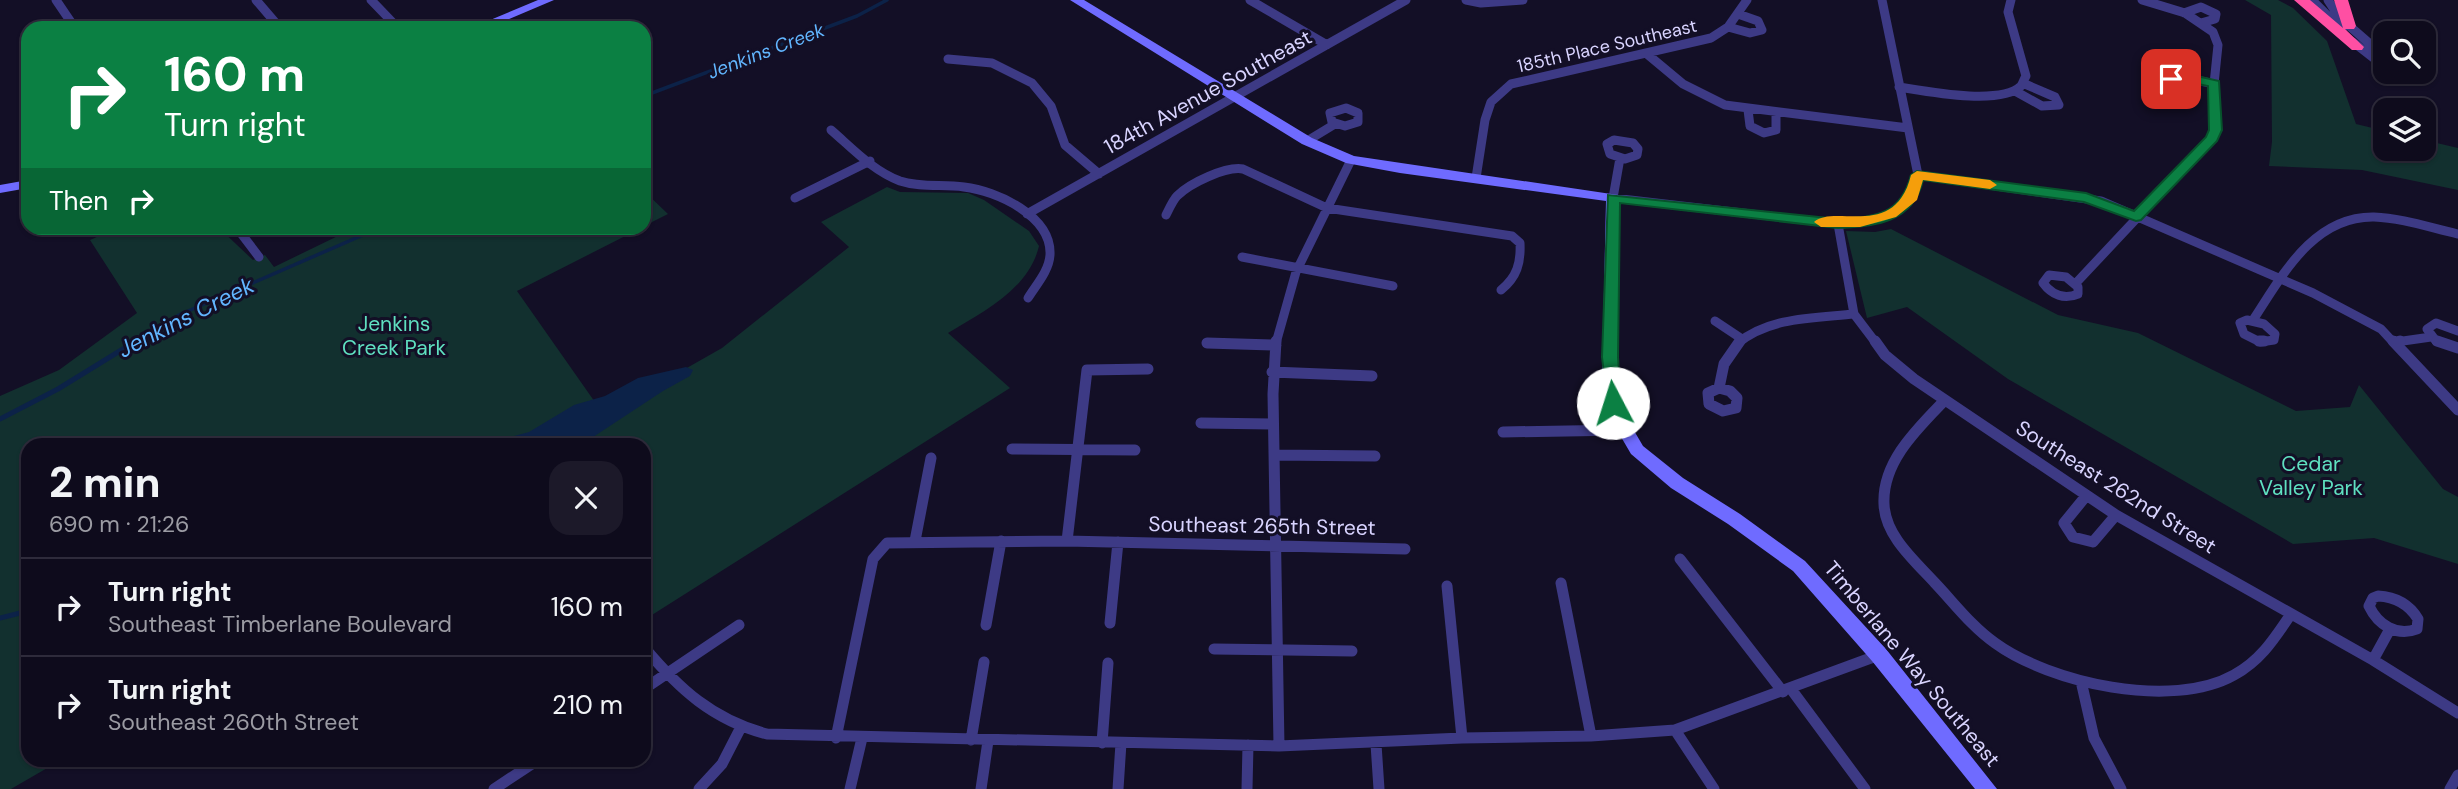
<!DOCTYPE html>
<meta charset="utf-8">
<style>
body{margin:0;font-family:"DM Sans",sans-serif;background:#1c1929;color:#f1f3f6;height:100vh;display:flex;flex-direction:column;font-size:26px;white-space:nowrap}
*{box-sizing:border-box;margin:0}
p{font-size:23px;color:#9b9ba3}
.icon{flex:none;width:38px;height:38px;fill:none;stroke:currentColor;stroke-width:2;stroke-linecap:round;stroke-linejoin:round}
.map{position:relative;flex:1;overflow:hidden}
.sheet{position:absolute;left:21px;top:438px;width:630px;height:329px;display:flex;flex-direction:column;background:#0e0b1c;border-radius:21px;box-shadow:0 2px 5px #0004,0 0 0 2px #2e2b3b}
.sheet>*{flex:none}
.top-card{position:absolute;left:21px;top:21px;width:630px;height:214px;border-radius:21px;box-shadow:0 2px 5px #0004,0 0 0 2px #2e2b3b;background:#0b8043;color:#fff;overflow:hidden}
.tools{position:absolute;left:2373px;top:21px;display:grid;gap:14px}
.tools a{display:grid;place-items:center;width:63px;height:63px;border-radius:14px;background:#0e0b1c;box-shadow:0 2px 5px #0004,0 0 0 2px #2e2b3b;font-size:35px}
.pin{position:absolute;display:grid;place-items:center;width:60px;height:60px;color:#fff;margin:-30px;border-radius:14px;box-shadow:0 4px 10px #0006}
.me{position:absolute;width:77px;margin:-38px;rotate:355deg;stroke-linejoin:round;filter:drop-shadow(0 0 5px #0008)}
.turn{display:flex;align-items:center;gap:24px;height:147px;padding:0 28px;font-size:32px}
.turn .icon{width:91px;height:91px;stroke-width:2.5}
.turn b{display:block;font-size:49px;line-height:60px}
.then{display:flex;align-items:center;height:66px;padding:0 28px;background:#0003;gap:14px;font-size:26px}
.round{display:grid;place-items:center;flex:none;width:74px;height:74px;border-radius:21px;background:#1c1929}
.overview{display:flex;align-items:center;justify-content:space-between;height:119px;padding:0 28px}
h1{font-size:42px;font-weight:800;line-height:52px}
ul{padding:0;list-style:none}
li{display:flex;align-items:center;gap:21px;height:98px;padding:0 28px;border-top:2px solid #2e2b3b}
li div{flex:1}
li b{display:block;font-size:26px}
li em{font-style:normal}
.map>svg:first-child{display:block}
.green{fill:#12302f}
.water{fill:#0c2248}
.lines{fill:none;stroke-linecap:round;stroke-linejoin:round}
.stream-far1{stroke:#0c2248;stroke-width:3.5}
.stream{stroke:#0c2248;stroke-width:5}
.street-far1{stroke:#3d3a85;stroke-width:9}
.street{stroke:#3d3a85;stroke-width:11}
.secondary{fill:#6f6bff;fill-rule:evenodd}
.highway{fill:#ff4fa3;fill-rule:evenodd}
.route{fill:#0b8043;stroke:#07532c;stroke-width:2}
.slow{fill:#f59e0b}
.labels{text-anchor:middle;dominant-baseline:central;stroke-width:6;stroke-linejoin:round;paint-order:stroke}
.far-street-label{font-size:18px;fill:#d9d4ff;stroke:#130f26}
.far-water-label{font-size:19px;font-style:italic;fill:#62b6ff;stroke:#130f26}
.street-label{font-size:21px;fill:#d9d4ff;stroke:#130f26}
.park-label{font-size:21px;fill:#5fe0c0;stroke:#130f26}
.water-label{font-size:23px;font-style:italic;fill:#62b6ff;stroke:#130f26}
</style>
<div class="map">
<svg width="2458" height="789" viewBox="0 0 2458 789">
<rect width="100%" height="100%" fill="#130f26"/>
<path class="green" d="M2245,0H2278L2293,8L2327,41L2356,124L2385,131V149H2424V140L2458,148V190L2362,170L2269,166L2272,142L2271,15Z
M887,187L900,192L968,193L984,200L1029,231L1039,246C1029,289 983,312 948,333L1010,388L644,620V444H28V760H61L11,789H0V396L59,370L137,313L90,240L106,233L109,228H219L253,260L265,255L274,267L344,233L348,228H641L517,291L604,415L722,348L849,247L821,222Z
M644,191L668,214L644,226Z
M1891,229L2058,315L2138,333L2296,411L2350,407L2359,385L2443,489L2458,497V564L2374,538L2293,544L2008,379L1907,307L1867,318L1846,231L1875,232Z"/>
<path class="water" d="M686,367L693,370L690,376L663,391L584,443L486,444L529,432L574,405L605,396L638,378Z"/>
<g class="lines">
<path class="stream-far1" d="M644,96L857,16L887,0
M133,343L179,315L379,228"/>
<path class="stream" d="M0,419L58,389L136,341
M0,618L28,611"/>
<path class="street-far1" d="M56,0L75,28
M256,0L280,28
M371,0L398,28
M1250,0L1327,45
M1466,0L1481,3L1523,0
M2312,0L2342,30
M2328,0L2339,17L2385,57
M2184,13L2201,7L2216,14L2215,19L2201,23
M1728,27L1750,33L1762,30L1758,21L1738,14
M2353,42L2385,67
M1647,54L1683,84L1725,105L1908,128
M948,59L992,63L1032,83L1051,106L1065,145L1099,174
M2159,65L2175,69L2179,76C2169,81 2159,79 2153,69Z
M2395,72L2412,80
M2179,76L2214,84
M1899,87C1925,91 2000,106 2021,86C2023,83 2024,79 2026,76L2008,12L2011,0
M2015,91L2042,106L2059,105L2055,97L2025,84
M1346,108L1358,113V122L1345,126L1332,122L1330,113Z
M1748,110L1750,126L1764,133L1776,130V113
M831,130C852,148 873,171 900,181C921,188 943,184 964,187C997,191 1052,216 1050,255C1049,271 1036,285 1028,298
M1614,140L1633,143L1638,149L1637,155L1625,159L1610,154L1607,144Z
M1307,141L1335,124
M1620,158L1613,198L1838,224C1861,223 1898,220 1912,197C1915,191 1916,182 1918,175L1882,0
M1918,175L2101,201L2313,293L2381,329L2394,343
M1476,178L1485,120L1491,102L1511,84L1711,38L1728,27L1747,0
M795,198L870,161
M1027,214L1406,0
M1166,215C1169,209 1173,200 1177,196C1190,183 1226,166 1243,169L1327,208L1512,236L1520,243C1521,263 1517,277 1501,290
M1838,224L1854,314L1876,343
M237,228L259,257
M1242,257L1393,286
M2049,275L2066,277L2078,287V294C2064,300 2052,295 2043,283Z
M2076,283L2212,138L2214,132V84L2218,45L2213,32L2185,13L2142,0
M2247,320L2264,324L2275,334L2274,340L2260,342L2244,334L2240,323Z
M2253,320C2282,276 2313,216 2374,217C2402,218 2431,228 2458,234
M1715,321L1742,339
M2396,342L2431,337
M1207,343H1214
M1276,343L1296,272L1351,160
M1738,343C1770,317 1814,318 1854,314
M2443,343L2436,341L2427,329L2436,323L2458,331"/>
<path class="street" d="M1276,341L1273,394L1279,746
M1875,341L1885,355L1914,379L2116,515L2373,660L2458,713
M2259,341H2264
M2393,341L2458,410
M2437,341L2458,348
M2396,342L2400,341
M1207,343L1276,345
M1272,372L1372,376
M1719,388L1724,364L1740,341
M1719,388L1730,391L1737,398L1736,408L1723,411L1709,404L1708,393Z
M1944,401C1917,429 1882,462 1884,504C1885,536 1915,561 1935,583C1954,603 1972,627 1995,643C2050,683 2172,710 2234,675C2261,660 2274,639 2291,614
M1201,423L1273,424
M1503,432L1624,430
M1012,449L1135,450
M1274,455L1375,456
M2086,496L2064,523L2073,537L2093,542L2116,515
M915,541L931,458
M1067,541L1087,370L1148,369
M1680,559L1783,692
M1561,583L1591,736
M1447,586L1462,738
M2378,596C2396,597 2409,604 2418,619L2417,629C2397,637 2378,625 2369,606L2373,598Z
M1110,623L1118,542
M986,625L1001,541
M644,647C679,689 713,720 767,734L1279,746L1462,738L1591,736L1675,730L1879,655
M1214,649L1352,651
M2373,660L2390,629
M2081,681L2094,738L2121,789
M644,689L739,625
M1791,689L1865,789
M1675,730L1714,789
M836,738L873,559L887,543L1067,541L1405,549
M971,740L984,662
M1102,743L1108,663
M1376,744L1379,789
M494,789L538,760
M699,789L722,764L740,729
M850,789L862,738
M981,789L988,741
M1118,789L1121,743
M1247,789L1248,745
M2450,789L2458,775"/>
<path class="secondary" d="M538,0H554L488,28H471Z
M1070,0H1084L1312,138L1354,156L1618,195L1620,198L1618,379L1626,417L1643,446L1683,478L1740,514L1805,561L1886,649L1997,789H1975L1872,661L1793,571L1728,524L1671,488L1631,454L1610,418L1602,379L1606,201L1400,173L1346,163L1302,144Z
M28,180V188L0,193V185Z"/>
<path class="highway" d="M2294,0H2310L2343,28L2334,0H2348L2356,26L2354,29H2345L2364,47L2362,50H2352Z"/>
</g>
<path class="route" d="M2179,72L2219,81L2222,130L2217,141L2141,220L2136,221L2084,202L1923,180C1913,222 1876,227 1838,228L1620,203L1618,357L1621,403L1619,407H1608L1602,357L1608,195L1838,219C1876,217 1901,215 1911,175L1917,171L2086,193L2134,211L2206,137L2209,130L2208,86L2179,80L2171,83L2164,79Z"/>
<path class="slow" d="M1917,171L1990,180L1997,185L1990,189L1923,180L1917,200L1896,217L1860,227H1821L1814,222C1834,203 1895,241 1911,175Z"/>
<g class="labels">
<g class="far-street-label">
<text transform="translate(1607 46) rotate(-13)">185th Place Southeast</text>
</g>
<g class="far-water-label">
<text transform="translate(766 51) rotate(-21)">Jenkins Creek</text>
</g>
<g class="street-label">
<text transform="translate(1208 92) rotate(-29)">184th Avenue Southeast</text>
<text transform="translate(2116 487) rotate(32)">Southeast 262nd Street</text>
<text transform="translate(1262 526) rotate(1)">Southeast 265th Street</text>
<text transform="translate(1912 664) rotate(50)">Timberlane Way Southeast</text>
</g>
<g class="park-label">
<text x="394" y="324">Jenkins<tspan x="394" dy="24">Creek Park</tspan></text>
<text x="2311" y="464">Cedar<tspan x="2311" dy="24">Valley Park</tspan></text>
</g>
<g class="water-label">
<text transform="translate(186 317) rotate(-27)">Jenkins Creek</text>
</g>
</g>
</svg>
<div class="tools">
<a><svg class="icon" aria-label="search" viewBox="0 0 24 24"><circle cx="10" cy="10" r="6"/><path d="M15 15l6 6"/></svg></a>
<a><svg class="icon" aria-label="layers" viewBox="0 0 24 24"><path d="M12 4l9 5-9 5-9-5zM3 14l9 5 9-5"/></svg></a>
</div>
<div class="pin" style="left:2171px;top:79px;background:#d93025"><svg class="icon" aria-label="arrive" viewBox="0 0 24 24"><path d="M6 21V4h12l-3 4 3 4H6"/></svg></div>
<svg class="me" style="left:1613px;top:403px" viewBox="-20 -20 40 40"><circle r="19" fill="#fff"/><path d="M0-13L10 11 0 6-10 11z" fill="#0b8043"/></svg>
<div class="top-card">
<div class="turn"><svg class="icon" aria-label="right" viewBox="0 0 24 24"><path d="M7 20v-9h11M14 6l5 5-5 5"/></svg><div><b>160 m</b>Turn right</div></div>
<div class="then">Then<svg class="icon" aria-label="right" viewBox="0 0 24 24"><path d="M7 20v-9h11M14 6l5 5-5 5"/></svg></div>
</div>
<section class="sheet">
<div class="overview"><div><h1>2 min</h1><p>690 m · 21:26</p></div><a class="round"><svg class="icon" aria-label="close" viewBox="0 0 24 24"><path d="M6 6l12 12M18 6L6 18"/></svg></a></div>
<ul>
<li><svg class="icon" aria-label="right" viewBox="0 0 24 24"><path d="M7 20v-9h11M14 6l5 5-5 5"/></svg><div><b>Turn right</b><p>Southeast Timberlane Boulevard</p></div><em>160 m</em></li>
<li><svg class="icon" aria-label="right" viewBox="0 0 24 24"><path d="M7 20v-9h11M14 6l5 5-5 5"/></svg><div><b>Turn right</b><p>Southeast 260th Street</p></div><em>210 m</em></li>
</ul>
</section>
</div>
